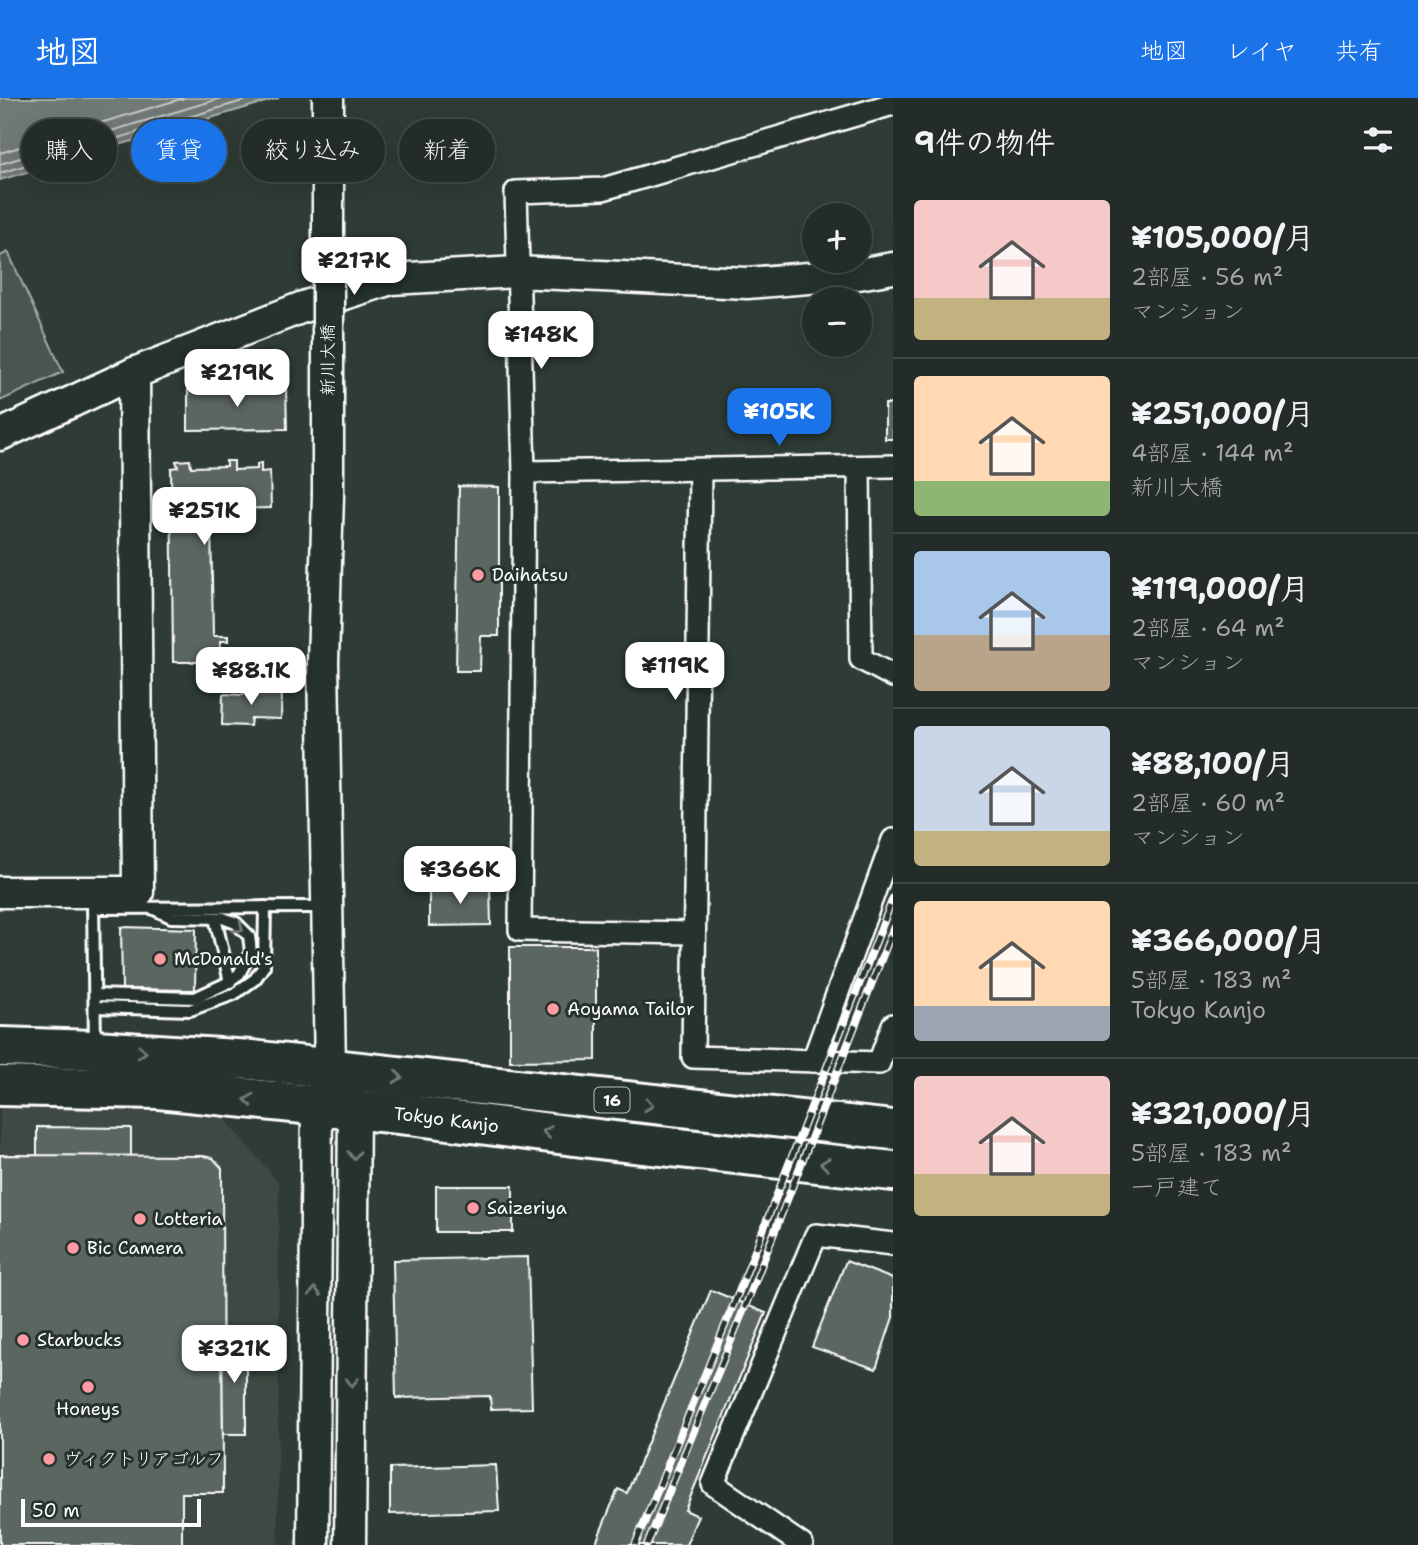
<!DOCTYPE html>
<html lang="ja">
<head>
<meta charset="utf-8">
<style>
  :root { --surface:#232c28; --page:#2b3430; --text:#f1f3f6; --muted:#a3a7a8; --line:#404845; --accent:#1a73e8 }
  body { margin:0; font-family:"Shantell Sans","Klee One",sans-serif; background:var(--page); color:var(--text); height:100vh; display:flex; flex-direction:column; font-size:26px; white-space:nowrap }
  * { box-sizing:border-box; margin:0 }
  p { font-size:23px; color:var(--muted) }
  .icon { flex:none; width:38px; height:38px; fill:none; stroke:currentColor; stroke-width:2; stroke-linecap:round; stroke-linejoin:round }
  .map { position:relative; flex:1; overflow:hidden }
  .drawer { display:flex; flex-direction:column; background:var(--surface); width:525px }
  .drawer>* { flex:none }
  .guide { position:absolute; left:21px; top:21px; width:665px; height:63px; display:flex; gap:14px }
  .fabs { position:absolute; left:802px; top:105px; display:grid; gap:14px }
  .fabs a { display:grid; place-items:center; width:70px; height:70px; border-radius:50%; background:var(--surface); box-shadow:0 7px 28px #0002,0 0 0 2px var(--line); font-size:35px }
  .scale { position:absolute; left:21px; bottom:18px; width:180px; box-sizing:border-box; padding-left:7px; border:4px solid #fff; border-top:0; font-size:19px; line-height:24px; white-space:nowrap; color:#fff; -webkit-text-stroke:5px #26332d; paint-order:stroke }
  .price { position:absolute; translate:-50% -60px; padding:0 16px; border-radius:14px; background:#fff; color:#222; font-size:23px; line-height:46px; filter:drop-shadow(0 2px 4px #0008) }
  .price::after { content:''; position:absolute; left:50%; top:42px; width:21px; height:16px; margin-left:-10px; background:inherit; clip-path:polygon(0 0,100% 0,50% 100%) }
  .price.selected { background:var(--accent); color:#fff }
  ul { padding:0; list-style:none }
  li { display:flex; align-items:center; gap:21px; height:175px; padding:0 21px }
  li+li { border-top:2px solid var(--line) }
  li span { display:grid; place-items:center; flex:none; width:196px; height:140px; border-radius:7px; color:#555 }
  li>.icon { margin-inline-start:auto }
  span .icon { width:84px; height:84px; fill:#fffc; stroke-width:1 }
  li b { font-size:30px }
  h2 { display:flex; justify-content:space-between; align-items:center; height:84px; padding:0 21px; font-size:30px }
  .chip { padding:0 24px; border-radius:32px; background:var(--surface); box-shadow:0 7px 28px #0002,0 0 0 2px var(--line); font-size:24px; line-height:63px }
  .chip.selected { background:var(--accent); color:#fff }
  header { display:flex; align-items:center; gap:42px; box-sizing:border-box; height:98px; padding:0 35px; background:var(--accent); color:#fff }
  header strong { font-size:33px }
  nav { display:flex; gap:38px; margin-inline-start:auto; font-size:24px }
  main { display:flex; flex:1; min-height:0 }
  .map>svg:first-child { display:block }
  .built { fill:#3c4842 }
  .green { fill:#4a544f; stroke:#a4aaa7; stroke-width:2 }
  .water { fill:#707975; stroke:#a9afac; stroke-width:2 }
  .lines { fill:none; stroke-linecap:round; stroke-linejoin:round }
  .shore { stroke:#c6c9c8; stroke-width:2 }
  .building { fill:#5b6661; stroke:#fff; stroke-width:2 }
  .lane-casing { stroke:#fff; stroke-width:16 }
  .street-casing { stroke:#fff; stroke-width:26 }
  .secondary-casing { stroke:#fff; stroke-width:35 }
  .highway-casing { stroke:#fff; stroke-width:44 }
  .lane { stroke:#26332d; stroke-width:10 }
  .street { stroke:#26332d; stroke-width:21 }
  .secondary { stroke:#26332d; stroke-width:30 }
  .highway { stroke:#26332d; stroke-width:38 }
  .rail-casing { stroke:#fff; stroke-width:8 }
  .rail { stroke:#26332d; stroke-width:5; stroke-dasharray:16; stroke-linecap:butt }
  .secondary-bridge-casing { stroke:#fff; stroke-width:35; stroke-linecap:butt }
  .secondary-bridge { stroke:#26332d; stroke-width:30 }
  .oneway { stroke:#727a76 }
  .poi-dot { fill:#ff9aa2; stroke:#26332d; stroke-width:2.5 }
  .labels { text-anchor:middle; stroke-width:6; stroke-linejoin:round; paint-order:stroke }
  .shield { fill:#26332d; stroke:#bec2c0; stroke-width:2 }
  .shield-label { font-size:16px; font-weight:bold; fill:#fff }
  .street-label { font-size:18px; fill:#fff; stroke:#26332d }
  .poi-label { font-size:18px; fill:#fff; stroke:#26332d; text-anchor:start }
</style>
</head>
<body>
<header>
<strong>地図</strong>
<nav><a>地図</a><a>レイヤ</a><a>共有</a></nav>
</header>
<main>
<div class="map">
<svg width="893" height="1447" viewBox="0 0 893 1447">
  <rect width="100%" height="100%" fill="#2f3b35"/>
  <filter id="ink" filterUnits="userSpaceOnUse"><feTurbulence type="fractalNoise" baseFrequency=".0143" numOctaves="2"/><feDisplacementMap in="SourceGraphic" scale="14" xChannelSelector="R" yChannelSelector="G"/><feConvolveMatrix kernelMatrix="1 2 1 2 8 2 1 2 1" color-interpolation-filters="sRGB"/></filter>
  <g filter="url(#ink)">
    <polygon class="built" points="0,1009 135,1012 224,1020 279,1085 278,1447 0,1447"/>
    <polygon class="green" points="8,154 63,274 0,303 0,158"/>
    <polygon class="water" points="0,0 279,0 0,82"/>
    <g class="lines">
      <g class="shore">
        <polyline points="0,55 184,0"/>
        <polyline points="0,66 222,0"/>
        <polyline points="0,75 253,0"/>
      </g>
    </g>
    <g class="building">
      <polygon points="286,290 287,331 188,332 188,291"/>
      <rect x="885" y="306" width="8" height="35"/>
      <polygon points="190,362 191,369 226,368 226,363 234,363 234,372 257,371 257,366 261,365 261,374 270,373 271,410 228,411 228,424 211,424 213,538 228,538 228,543 220,543 220,564 173,564 171,370 178,369 176,363"/>
      <polygon points="459,388 499,389 499,538 481,538 480,573 456,573"/>
      <polygon points="243,591 282,592 281,621 251,620 250,628 222,627 223,596 243,597"/>
      <polygon points="429,788 490,788 491,827 429,828"/>
      <polygon points="121,829 196,831 195,892 122,891"/>
      <polygon points="510,849 596,849 596,962 510,963"/>
      <polygon points="37,1029 131,1030 131,1058 37,1058"/>
      <polygon points="0,1057 203,1058 213,1060 222,1070 223,1395 182,1395 182,1447 0,1447"/>
      <rect x="436" y="1088" width="77" height="46"/>
      <polygon points="528,1159 532,1310 491,1311 490,1298 396,1300 393,1162"/>
      <polygon points="846,1163 893,1181 893,1219 876,1271 812,1249"/>
      <polygon points="711,1192 766,1215 685,1412 698,1418 686,1447 595,1447 618,1391 627,1395"/>
      <polygon points="222,1238 246,1238 246,1336 223,1336"/>
      <polygon points="496,1367 499,1413 390,1416 390,1370"/>
    </g>
    <g class="lines">
      <defs>
        <g id="lane">
          <polyline points="93,804 95,945"/>
          <polyline points="94,810 324,809"/>
          <polyline points="215,820 230,884"/>
          <polyline points="95,897 195,900 225,886 239,876 251,854 249,838 236,825 223,820 171,819 152,810"/>
          <polyline points="95,909 190,912 234,896 255,881 264,868 265,809"/>
        </g>
        <g id="street">
          <polyline points="859,369 861,561 893,578"/>
          <polyline points="700,373 693,959 879,965 893,927"/>
          <polyline points="524,374 893,368"/>
          <polyline points="693,835 520,832 524,374 516,94 603,91 893,6"/>
          <polyline points="813,963 893,742"/>
          <polyline points="802,1447 713,1386 816,1137 893,1146"/>
        </g>
        <g id="secondary">
          <polyline points="0,337 134,275 303,209 391,181 517,174 747,185 858,176 893,170"/>
          <polyline points="0,794 138,794 134,275"/>
          <polyline points="345,995 354,1011 350,1447"/>
          <polyline points="313,1447 317,1009 330,971 323,564 328,397"/>
        </g>
        <g id="highway">
          <polyline points="0,949 95,952 251,962 893,1032"/>
          <path id="s1" d="M0,988L159,991L409,1017L614,1043L893,1073"/>
        </g>
      </defs>
      <use href="#lane" class="lane-casing"/>
      <use href="#street" class="street-casing"/>
      <use href="#secondary" class="secondary-casing"/>
      <use href="#highway" class="highway-casing"/>
      <use href="#lane" class="lane"/>
      <use href="#street" class="street"/>
      <use href="#secondary" class="secondary"/>
      <use href="#highway" class="highway"/>
      <defs>
        <g id="rail">
          <polyline points="635,1447 740,1191 893,800"/>
          <polyline points="647,1447 751,1194 893,831"/>
        </g>
      </defs>
      <use href="#rail" class="rail-casing"/>
      <use href="#rail" class="rail"/>
      <defs>
        <polyline id="secondary-bridge" points="328,0 328,397"/>
      </defs>
      <use href="#secondary-bridge" class="secondary-bridge-casing"/>
      <use href="#secondary-bridge" class="secondary-bridge"/>
    </g>
    <defs><path id="oneway-chevron" d="M-2-3.5L2.5 0L-2 3.5" fill="none" stroke-width="1.6" stroke-linecap="round" stroke-linejoin="round" transform="scale(1.75)"/></defs>
    <g class="oneway">
      <use href="#oneway-chevron" transform="translate(239 830) rotate(39)"/>
      <use href="#oneway-chevron" transform="translate(142 954) rotate(3)"/>
      <use href="#oneway-chevron" transform="translate(398 979) rotate(6)"/>
      <use href="#oneway-chevron" transform="translate(249 1002) rotate(-173)"/>
      <use href="#oneway-chevron" transform="translate(649 1007) rotate(6)"/>
      <use href="#oneway-chevron" transform="translate(547 1034) rotate(-173)"/>
      <use href="#oneway-chevron" transform="translate(354 1057) rotate(91)"/>
      <use href="#oneway-chevron" transform="translate(825 1066) rotate(-174)"/>
      <use href="#oneway-chevron" transform="translate(315 1194) rotate(-89)"/>
      <use href="#oneway-chevron" transform="translate(352 1284) rotate(91)"/>
    </g>
  </g>
  <g class="poi-dot">
    <circle cx="478" cy="477" r="7"/>
    <circle cx="160" cy="861" r="7"/>
    <circle cx="553" cy="911" r="7"/>
    <circle cx="473" cy="1110" r="7"/>
    <circle cx="140" cy="1121" r="7"/>
    <circle cx="73" cy="1150" r="7"/>
    <circle cx="23" cy="1242" r="7"/>
    <circle cx="88" cy="1289" r="7"/>
    <circle cx="49" cy="1361" r="7"/>
  </g>
  <g class="labels">
    <rect class="shield" x="594.5" y="989.5" width="35" height="25" rx="5"/>
    <g class="shield-label">
      <text x="612" y="1008">16</text>
    </g>
    <g class="street-label">
      <text transform="translate(328 262) rotate(-90)" y="6">新川大橋</text>
      <text dy="6" stroke="none"><textPath href="#s1" startOffset="448">Tokyo Kanjo</textPath></text>
    </g>
    <g class="poi-label">
      <text x="492" y="483">Daihatsu</text>
      <text x="174" y="867">McDonald's</text>
      <text x="567" y="917">Aoyama Tailor</text>
      <text x="487" y="1116">Saizeriya</text>
      <text x="154" y="1127">Lotteria</text>
      <text x="87" y="1156">Bic Camera</text>
      <text x="37" y="1248">Starbucks</text>
      <text x="88" y="1317" text-anchor="middle">Honeys</text>
      <text x="63" y="1367">ヴィクトリアゴルフ</text>
    </g>
  </g>
</svg>
<div class="fabs">
<a>+</a>
<a>−</a>
</div>
<div class="scale">50 m</div>
<b class="price" style="left:354px;top:199px">¥217K</b>
<b class="price" style="left:541px;top:273px">¥148K</b>
<b class="price" style="left:237px;top:311px">¥219K</b>
<b class="price selected" style="left:779px;top:350px">¥105K</b>
<b class="price" style="left:204px;top:449px">¥251K</b>
<b class="price" style="left:675px;top:604px">¥119K</b>
<b class="price" style="left:251px;top:609px">¥88.1K</b>
<b class="price" style="left:460px;top:808px">¥366K</b>
<b class="price" style="left:234px;top:1287px">¥321K</b>
<div class="guide">
<a class="chip">購入</a>
<a class="chip selected">賃貸</a>
<a class="chip">絞り込み</a>
<a class="chip">新着</a>
</div>
</div>
<section class="drawer">
<h2>9件の物件<svg class="icon" aria-label="filters" viewBox="0 0 24 24"><path d="M4 7h16M4 17h16"/><circle cx="9" cy="7" r="2"/><circle cx="15" cy="17" r="2"/></svg></h2>
<ul>
<li><span style="background:linear-gradient(#f6c9c9 70%,#c2b280 0)"><svg class="icon" aria-label="home" viewBox="0 0 24 24"><path d="M3 11l9-7 9 7M6 9v11h12V9"/></svg></span><div><b>¥105,000/月</b><p>2部屋 · 56 m²</p><p>マンション</p></div></li>
<li><span style="background:linear-gradient(#ffd9b3 75%,#8fb573 0)"><svg class="icon" aria-label="home" viewBox="0 0 24 24"><path d="M3 11l9-7 9 7M6 9v11h12V9"/></svg></span><div><b>¥251,000/月</b><p>4部屋 · 144 m²</p><p>新川大橋</p></div></li>
<li><span style="background:linear-gradient(#a9c7e8 60%,#b9a48a 0)"><svg class="icon" aria-label="home" viewBox="0 0 24 24"><path d="M3 11l9-7 9 7M6 9v11h12V9"/></svg></span><div><b>¥119,000/月</b><p>2部屋 · 64 m²</p><p>マンション</p></div></li>
<li><span style="background:linear-gradient(#c9d6e8 75%,#c2b280 0)"><svg class="icon" aria-label="home" viewBox="0 0 24 24"><path d="M3 11l9-7 9 7M6 9v11h12V9"/></svg></span><div><b>¥88,100/月</b><p>2部屋 · 60 m²</p><p>マンション</p></div></li>
<li><span style="background:linear-gradient(#ffd9b3 75%,#9aa5b1 0)"><svg class="icon" aria-label="home" viewBox="0 0 24 24"><path d="M3 11l9-7 9 7M6 9v11h12V9"/></svg></span><div><b>¥366,000/月</b><p>5部屋 · 183 m²</p><p>Tokyo Kanjo</p></div></li>
<li><span style="background:linear-gradient(#f6c9c9 70%,#c2b280 0)"><svg class="icon" aria-label="home" viewBox="0 0 24 24"><path d="M3 11l9-7 9 7M6 9v11h12V9"/></svg></span><div><b>¥321,000/月</b><p>5部屋 · 183 m²</p><p>一戸建て</p></div></li>
</ul>
</section>
</main>
</body>
</html>
